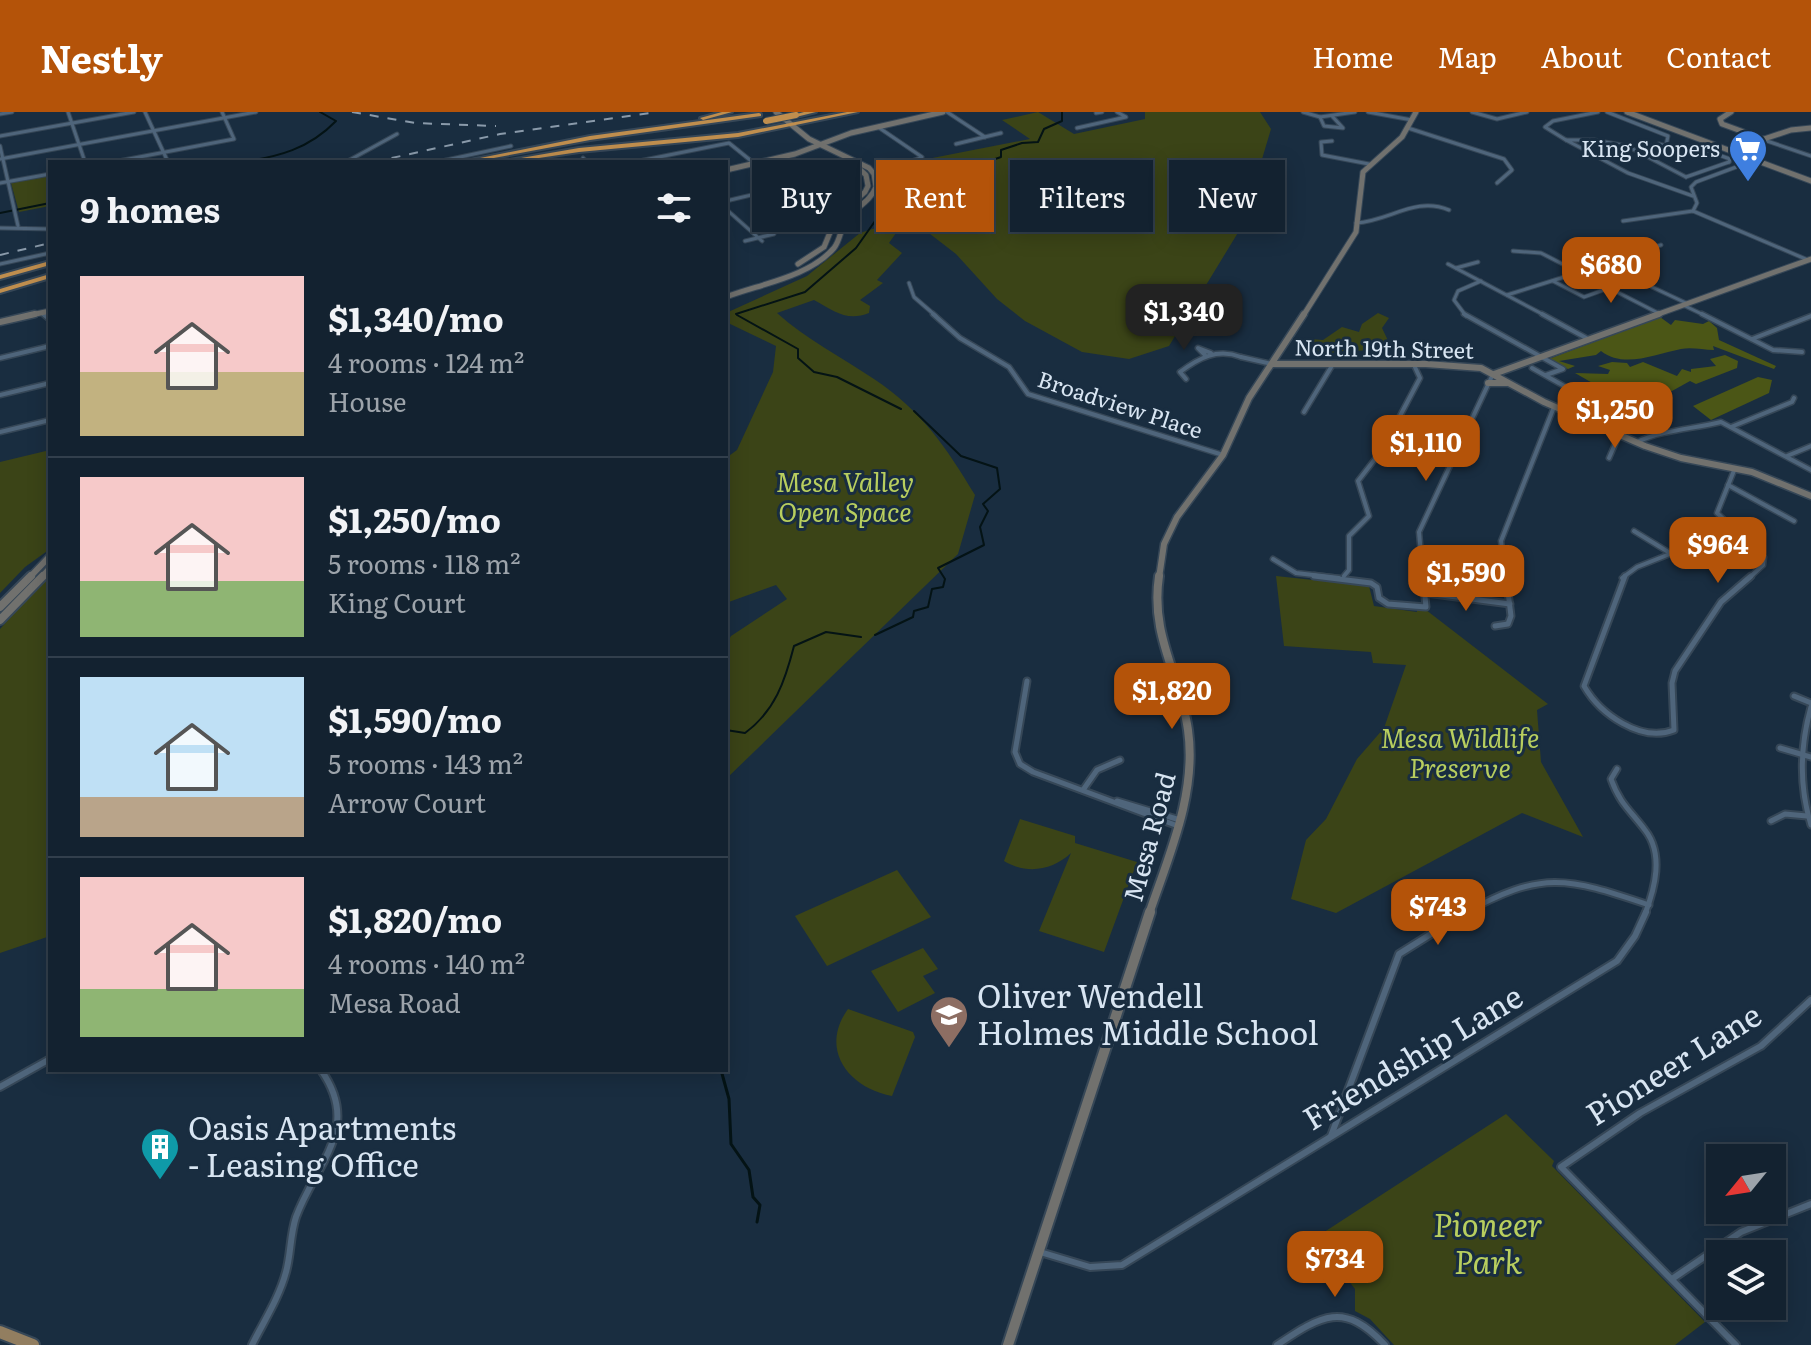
<!DOCTYPE html>
<html lang="en">
<head>
<meta charset="utf-8">
<style>
  :root { --surface:#132230; --page:#202f3c; --text:#f1f3f6; --muted:#9da4ab; --line:#323f4c; --accent:#b45309 }
  body { margin:0; font-family:Literata,serif; background:var(--page); color:var(--text); height:100vh; display:flex; flex-direction:column; font-size:30px; white-space:nowrap }
  * { box-sizing:border-box; margin:0 }
  p { font-size:26px; color:var(--muted) }
  .icon { flex:none; width:44px; height:44px; fill:none; stroke:currentColor; stroke-width:2; stroke-linecap:round; stroke-linejoin:round }
  .map { position:relative; flex:1; overflow:hidden }
  .details { position:absolute; left:48px; top:48px; width:680px; height:912px; display:flex; flex-direction:column; background:var(--surface); border-radius:0px; box-shadow:0 4px 20px #0003,0 0 0 2px var(--line) }
  .details>* { flex:none }
  .banner { position:absolute; left:752px; top:48px; width:760px; height:72px; display:flex; gap:16px }
  .needle { width:52px; rotate:240deg }
  .buttons { position:absolute; left:1706px; top:1032px; display:grid; gap:16px }
  .buttons a { display:grid; place-items:center; width:80px; height:80px; border-radius:0px; background:var(--surface); box-shadow:0 4px 20px #0003,0 0 0 2px var(--line); font-size:40px }
  .price { position:absolute; translate:-50% -68px; padding:0 18px; border-radius:16px; background:var(--accent); color:#fff; font-size:26px; line-height:52px; filter:drop-shadow(0 2px 4px #0008) }
  .price::after { content:''; position:absolute; left:50%; top:48px; width:24px; height:18px; margin-left:-12px; background:inherit; clip-path:polygon(0 0,100% 0,50% 100%) }
  .price.selected { background:#222; color:#fff }
  ul { padding:0; list-style:none }
  li { display:flex; align-items:center; gap:24px; height:200px; padding:0 32px }
  li+li { border-top:2px solid var(--line) }
  li span { display:grid; place-items:center; flex:none; width:224px; height:160px; border-radius:0px; color:#555 }
  li>.icon { margin-inline-start:auto }
  span .icon { width:96px; height:96px; fill:#fffc; stroke-width:1 }
  li b { font-size:34px }
  h2 { display:flex; justify-content:space-between; align-items:center; height:96px; padding:0 32px; font-size:34px }
  .pill { padding:0 28px; border-radius:0px; background:var(--surface); box-shadow:0 4px 20px #0003,0 0 0 2px var(--line); font-size:28px; line-height:72px }
  .pill.selected { background:var(--accent); color:#fff }
  header { display:flex; align-items:center; gap:48px; box-sizing:border-box; height:112px; padding:0 40px; background:var(--accent); color:#fff }
  header strong { font-size:38px }
  nav { display:flex; gap:44px; margin-inline-start:auto; font-size:28px }
  .map>svg:first-child { display:block }
  .green { fill:#3b4417 }
  .forest { fill:#4b5616 }
  .lines { fill:none; stroke-linecap:round; stroke-linejoin:round }
  .stream-far1 { stroke:#041315; stroke-width:2 }
  .stream { stroke:#041315; stroke-width:3 }
  .street-far3-casing { stroke:#364757; stroke-width:5 }
  .street-far2-casing { stroke:#364757; stroke-width:7 }
  .street-far1-casing { stroke:#364757; stroke-width:9 }
  .street-casing { stroke:#364757; stroke-width:10 }
  .secondary-far3-casing { stroke:#364757; stroke-width:7 }
  .secondary-far2-casing { stroke:#364757; stroke-width:9 }
  .secondary-far1-casing { stroke:#364757; stroke-width:12 }
  .secondary-casing { stroke:#364757; stroke-width:14 }
  .primary-casing { stroke:#364757; stroke-width:16 }
  .highway-casing { stroke:#364757; stroke-width:4 }
  .street-far3 { stroke:#4f657b; stroke-width:3 }
  .street-far2 { stroke:#4f657b; stroke-width:4 }
  .street-far1 { stroke:#4f657b; stroke-width:5 }
  .street { stroke:#4f657b; stroke-width:6 }
  .secondary-far3 { stroke:#71716e; stroke-width:5 }
  .secondary-far2 { stroke:#71716e; stroke-width:6 }
  .secondary-far1 { stroke:#71716e; stroke-width:8 }
  .secondary { stroke:#71716e; stroke-width:10 }
  .primary { stroke:#927e60; stroke-width:12 }
  .highway { fill:#bf8e4e; fill-rule:evenodd }
  .rail { stroke:#8a9aaa; stroke-width:2; stroke-dasharray:9 9; stroke-linecap:butt }
  .highway-bridge-casing { stroke:#364757; stroke-width:8; stroke-linecap:butt }
  .highway-bridge { stroke:#bf8e4e; stroke-width:6 }
  .labels { text-anchor:middle; stroke-width:6; stroke-linejoin:round; paint-order:stroke }
  .far-poi-label { font-size:22px; fill:#d8e5f2; stroke:#192d40; text-anchor:end }
  .far-street-label { font-size:22px; fill:#d8e5f2; stroke:#192d40 }
  .park-label { font-size:26px; font-style:italic; fill:#b8ce5e; stroke:#192d40 }
  .street-label { font-size:26px; fill:#d8e5f2; stroke:#192d40 }
  .near-poi-label { font-size:32px; fill:#d8e5f2; stroke:#192d40; text-anchor:start }
  .near-street-label { font-size:32px; fill:#d8e5f2; stroke:#192d40 }
  .near-park-label { font-size:32px; font-style:italic; fill:#b8ce5e; stroke:#192d40 }
</style>
</head>
<body>
<header>
<strong>Nestly</strong>
<nav><a>Home</a><a>Map</a><a>About</a><a>Contact</a></nav>
</header>
<div class="map">
<svg width="1811" height="1233" viewBox="0 0 1811 1233">
  <rect width="100%" height="100%" fill="#192d40"/>
  <g class="green">
    <path d="M1038,0L1074,22L1145,7V0H1260L1271,17L1242,114L1169,234L1129,247L1082,240L1025,209L997,187L956,142L921,115L896,121L889,131L902,141L877,168L883,171L860,188L870,194L869,201C847,210 834,199 814,188L777,201C806,227 841,245 874,267C922,299 946,335 975,383L958,442L726,667V532L731,524L787,487L776,473L726,491V346L737,338L773,260L776,234L726,210V201L807,164L860,121L913,104L871,62L917,49L1030,27L1002,8Z"/>
    <polygon points="50,63 50,94 19,100 11,71"/>
    <path d="M1378,201L1389,206L1382,216L1392,237C1377,237 1362,239 1347,239C1326,239 1321,249 1298,239L1310,227L1323,228L1342,215L1359,220L1362,212Z"/>
    <polygon points="50,338 50,437 25,455 0,481 0,350"/>
    <polygon points="50,462 50,824 0,841 0,517"/>
    <polygon points="1276,464 1369,474 1374,494 1417,500 1417,491 1548,592 1537,598 1541,650 1583,725 1522,701 1336,801 1291,787 1306,728 1326,707 1357,647 1384,616 1406,553 1373,551 1371,540 1284,534"/>
    <path d="M1020,707L1075,724V731L1137,750L1104,840L1039,819L1071,741C1053,758 1027,763 1004,749Z"/>
    <polygon points="897,758 931,805 827,854 795,804"/>
    <polygon points="923,836 938,857 923,864 935,881 898,900 871,859"/>
    <path d="M848,897L913,920L915,925L892,984C848,976 819,937 848,897Z"/>
    <polygon points="1506,1002 1554,1049 1552,1054 1705,1210 1675,1233 1394,1233 1370,1207 1355,1199 1355,1177 1315,1126"/>
  </g>
  <g class="forest">
    <path d="M1660,205L1671,213L1675,208L1703,212L1709,209L1717,216L1719,228L1776,254L1774,257L1713,234L1714,238C1703,238 1692,235 1681,237C1655,242 1624,257 1601,239L1596,243L1559,249L1575,254L1568,257L1546,248Z"/>
    <polygon points="1725,243 1738,249 1737,256 1696,272 1690,269 1672,279 1657,280 1634,295 1575,261 1608,262 1610,258 1598,254 1612,250 1627,251 1630,255 1643,250 1677,264 1682,257 1691,260 1691,257 1716,254 1710,247"/>
    <polygon points="1758,265 1772,268 1769,281 1711,308 1693,294"/>
  </g>
  <g class="lines">
    <g class="stream-far1">
      <path d="M241,50C278,45 309,37 336,9L320,0"/>
      <polyline points="0,101 50,91"/>
      <polyline points="736,202 805,180 856,136 885,95 911,83 961,72 978,53 1001,45 1001,38 1022,31 1038,30 1044,17 1062,9 1062,0"/>
      <polyline points="737,203 798,237 798,246 814,260 837,265 901,297"/>
      <polyline points="875,523 913,505 914,499 928,495 932,477 943,475 945,467 938,456 984,433 980,415 988,399 983,392 1000,377 997,356 961,344 914,299"/>
      <path d="M726,618L745,621C775,599 785,569 794,534L826,520L861,525"/>
    </g>
    <polyline class="stream" points="721,958 729,987 731,1032 749,1058 753,1085 760,1093 757,1110"/>
    <defs>
      <g id="street-far3">
        <polyline points="68,0 85,50"/>
        <polyline points="145,0 168,50"/>
        <polyline points="947,0 985,25"/>
        <polyline points="1303,0 1320,5 1355,0"/>
        <polyline points="1368,0 1412,8"/>
        <polyline points="1472,0 1497,7 1527,0"/>
        <polyline points="1607,0 1668,24 1666,34 1697,35 1730,47 1729,50"/>
        <polyline points="1096,1 1102,0"/>
        <polyline points="0,2 12,0"/>
        <polyline points="1320,5 1324,14 1343,16 1332,4"/>
        <polyline points="878,15 922,45"/>
        <polyline points="1077,16 1126,5 1117,0"/>
        <polyline points="1408,16 1504,47 1512,58 1497,71"/>
        <polyline points="0,24 134,0"/>
        <polyline points="1566,28 1545,15 1553,9 1598,0"/>
        <polyline points="1764,28 1811,44"/>
        <polyline points="1332,29 1321,30 1322,43 1369,52"/>
        <polyline points="956,32 1001,21"/>
        <polyline points="0,34 18,114"/>
        <polyline points="1640,37 1659,32 1666,34"/>
        <polyline points="583,46 587,50"/>
        <polyline points="0,47 256,0"/>
        <polyline points="113,50 234,27 222,0"/>
        <polyline points="346,50 397,22"/>
        <polyline points="437,50 511,34"/>
        <polyline points="634,50 729,31 807,94"/>
        <polyline points="893,55 921,46"/>
        <polyline points="1686,65 1627,34 1594,28 1566,28 1628,61 1693,84"/>
        <polyline points="1686,65 1729,50"/>
        <polyline points="0,71 50,62"/>
        <polyline points="726,89 840,62"/>
        <polyline points="726,97 762,129"/>
        <polyline points="1693,99 1808,148"/>
        <polyline points="1693,99 1697,91 1691,75 1696,70 1755,48"/>
        <polyline points="1623,109 1693,99"/>
        <path d="M1356,111C1390,109 1415,84 1449,98"/>
        <polyline points="0,116 50,117"/>
        <polyline points="745,129 774,122"/>
        <polyline points="1513,139 1541,141 1658,201"/>
        <polyline points="0,152 50,141"/>
        <polyline points="1448,152 1546,204"/>
        <polyline points="1456,156 1478,150"/>
        <polyline points="1578,159 1661,133"/>
        <polyline points="1553,169 1584,185 1609,176"/>
        <polyline points="909,171 914,185 936,204"/>
        <polyline points="1652,175 1686,191"/>
        <polyline points="1507,183 1577,161"/>
        <polyline points="1683,193 1706,204"/>
        <polyline points="42,201 46,204"/>
        <polyline points="1466,204 1454,188 1458,179 1481,169"/>
      </g>
      <g id="street-far2">
        <polyline points="43,202 50,208"/>
        <polyline points="933,202 960,226 1009,255 1028,282 1223,343"/>
        <polyline points="1464,202 1563,257 1546,263"/>
        <polyline points="1542,202 1588,227"/>
        <polyline points="1702,202 1773,238 1802,240"/>
        <polyline points="1752,227 1811,204"/>
        <polyline points="1205,243 1198,236 1211,241"/>
        <polyline points="1241,245 1272,252"/>
        <polyline points="0,246 50,234"/>
        <polyline points="1532,256 1580,283"/>
        <path d="M1186,267L1180,260C1199,246 1217,236 1241,245"/>
        <polyline points="0,283 50,271"/>
        <polyline points="1304,300 1333,252"/>
        <polyline points="1731,315 1792,290 1794,286"/>
        <polyline points="0,320 50,308"/>
        <path d="M1637,330C1662,318 1693,317 1721,310L1811,358"/>
        <polyline points="1787,344 1811,334"/>
        <polyline points="1609,346 1619,323"/>
        <polyline points="1735,356 1717,401 1764,445 1763,453 1749,466"/>
        <polyline points="1728,373 1794,409"/>
        <polyline points="1634,419 1670,441"/>
        <polyline points="1273,447 1296,461 1339,466"/>
        <polyline points="1344,464 1349,458 1349,424 1369,404 1358,369 1382,338 1420,266 1414,253"/>
        <polyline points="1423,466 1419,420 1493,262"/>
        <polyline points="1506,466 1501,429 1554,295"/>
        <polyline points="1622,466 1637,455 1680,438 1701,419 1725,410"/>
      </g>
      <g id="street-far1">
        <polyline points="1314,464 1371,471 1377,475 1379,486 1388,492 1426,495 1423,464"/>
        <path d="M1625,464L1584,574C1600,602 1641,631 1674,618L1672,571L1675,559L1721,490L1751,464"/>
        <polyline points="1426,481 1510,492"/>
        <polyline points="1495,514 1508,512 1511,504 1506,464"/>
        <polyline points="1027,569 1015,640 1020,652 1033,660 1178,714"/>
        <polyline points="1794,584 1811,591"/>
        <path d="M1811,595C1800,634 1799,674 1811,713"/>
        <polyline points="1780,636 1811,645"/>
        <path d="M1617,657L1611,667C1620,692 1630,698 1645,718C1664,742 1655,776 1645,802"/>
        <polyline points="1083,678 1097,658 1120,648"/>
        <polyline points="1117,689 1180,708"/>
        <polyline points="1771,709 1785,702 1807,704"/>
        <path d="M1463,802C1542,758 1566,765 1649,793"/>
      </g>
      <g id="street">
        <polyline points="0,975 50,947"/>
        <polyline points="1331,1024 1399,842 1466,800"/>
        <polyline points="1040,1140 1090,1155 1122,1153 1617,849 1635,824 1646,800"/>
        <polyline points="1672,1167 1741,1120 1811,1092"/>
        <path d="M252,1233C264,1209 279,1186 286,1160C291,1142 290,1123 296,1105C316,1051 362,1016 321,958"/>
        <path d="M1277,1233C1322,1203 1344,1189 1385,1233"/>
        <polyline points="1736,1233 1561,1055 1640,1001 1761,934 1811,888"/>
      </g>
      <g id="secondary-far3">
        <polyline points="1627,0 1811,69"/>
        <polyline points="1731,0 1720,7 1722,12 1763,27"/>
        <polyline points="1731,38 1791,18 1811,16"/>
        <polyline points="726,58 795,42 851,21 943,0"/>
        <polyline points="798,152 824,135 836,106 865,80 868,74 866,63 853,51"/>
        <path d="M726,185C760,172 809,165 834,136C841,127 840,116 847,107C856,95 870,90 876,75L874,62L869,56L809,27L776,0"/>
        <polyline points="26,204 50,199"/>
        <polyline points="1303,204 1356,120 1363,60 1402,25 1416,0"/>
        <polyline points="1653,204 1811,147"/>
      </g>
      <g id="secondary-far2">
        <polyline points="0,210 35,202"/>
        <polyline points="1272,252 1426,252 1481,256 1544,290 1645,334 1681,346 1752,360 1811,384"/>
        <polyline points="1494,262 1659,202"/>
        <polyline points="1488,271 1507,271"/>
        <polyline points="29,466 50,444"/>
        <polyline points="41,466 50,456"/>
        <polyline points="1159,466 1164,432 1177,405 1223,343 1249,286 1304,202"/>
      </g>
      <g id="secondary-far1">
        <polyline points="0,495 31,464"/>
        <polyline points="0,508 43,464"/>
        <path d="M1149,802C1169,743 1197,681 1188,618C1180,562 1150,524 1159,464"/>
      </g>
      <polyline id="secondary" points="1008,1233 1150,800"/>
      <polyline id="primary" points="0,1220 33,1233"/>
      <g id="highway">
        <polygon points="722,0 732,0 703,8 700,6"/>
        <polygon points="804,0 816,0 796,5 793,3"/>
        <polygon points="847,0 858,0 738,25 579,40 512,50 498,50 579,36 738,21"/>
        <polygon points="759,1 761,2 761,4 590,28 472,50 460,50 590,24"/>
        <polygon points="50,149 50,153 0,167 0,163"/>
        <polygon points="50,162 50,166 0,181 0,177"/>
      </g>
    </defs>
    <use href="#street-far3" class="street-far3-casing"/>
    <use href="#street-far2" class="street-far2-casing"/>
    <use href="#street-far1" class="street-far1-casing"/>
    <use href="#street" class="street-casing"/>
    <use href="#secondary-far3" class="secondary-far3-casing"/>
    <use href="#secondary-far2" class="secondary-far2-casing"/>
    <use href="#secondary-far1" class="secondary-far1-casing"/>
    <use href="#secondary" class="secondary-casing"/>
    <use href="#primary" class="primary-casing"/>
    <use href="#highway" class="highway-casing"/>
    <use href="#street-far3" class="street-far3"/>
    <use href="#street-far2" class="street-far2"/>
    <use href="#street-far1" class="street-far1"/>
    <use href="#street" class="street"/>
    <use href="#secondary-far3" class="secondary-far3"/>
    <use href="#secondary-far2" class="secondary-far2"/>
    <use href="#secondary-far1" class="secondary-far1"/>
    <use href="#secondary" class="secondary"/>
    <use href="#primary" class="primary"/>
    <use href="#highway" class="highway"/>
    <g class="rail">
      <polyline points="352,0 415,11 496,14"/>
      <polyline points="374,50 500,22 657,0"/>
      <polyline points="0,143 50,131"/>
    </g>
    <defs>
      <polyline id="highway-bridge" points="766,9 796,3"/>
    </defs>
    <use href="#highway-bridge" class="highway-bridge-casing"/>
    <use href="#highway-bridge" class="highway-bridge"/>
  </g>
  <defs>
    <symbol id="supermarket-pin" viewBox="-11 -11 22 30"><path d="M0 17L-7.5 6A9.5 9.5 0 1 1 7.5 6Z" fill="#3f7fe0" stroke="#192d40"/><path d="M-6-5.5h2.5l.6 2H6L4.5 2H-2.5L-4.4-4H-6ZM-1.5 3.2a1.3 1.3 0 1 0 .1 0ZM3 3.2a1.3 1.3 0 1 0 .1 0Z" fill="#fff"/></symbol>
    <symbol id="school-pin" viewBox="-11 -11 22 30"><path d="M0 17L-7.5 6A9.5 9.5 0 1 1 7.5 6Z" fill="#8d6e63" stroke="#192d40"/><path d="M0-5L7-2L0 1L-7-2ZM-4 1L0 2.5L4 1V4Q0 6-4 4Z" fill="#fff"/></symbol>
    <symbol id="building-pin" viewBox="-11 -11 22 30"><path d="M0 17L-7.5 6A9.5 9.5 0 1 1 7.5 6Z" fill="#0f9aa8" stroke="#192d40"/><path d="M-4-6H4V6H1V3H-1V6H-4ZM-2.5-4.3h1.7v1.8h-1.7ZM.8-4.3h1.7v1.8H.8ZM-2.5-1h1.7V.8h-1.7ZM.8-1h1.7V.8H.8Z" fill="#fff"/></symbol>
  </defs>
  <g fill-rule="evenodd">
    <use href="#supermarket-pin" x="1726" y="15" width="44" height="60"/>
    <use href="#school-pin" x="927" y="881" width="44" height="60"/>
    <use href="#building-pin" x="138" y="1013" width="44" height="60"/>
  </g>
  <g class="labels">
    <g class="far-poi-label">
      <text x="1720" y="45">King Soopers</text>
    </g>
    <g class="far-street-label">
      <text transform="translate(1384 237) rotate(1)" y="8">North 19th Street</text>
      <text transform="translate(1120 293) rotate(18)" y="8">Broadview Place</text>
    </g>
    <g class="park-label">
      <text x="845" y="380">Mesa Valley<tspan x="845" dy="30">Open Space</tspan></text>
      <text x="1460" y="636">Mesa Wildlife<tspan x="1460" dy="30">Preserve</tspan></text>
    </g>
    <g class="street-label">
      <text transform="translate(1150 725) rotate(-75)" y="9">Mesa Road</text>
    </g>
    <g class="near-poi-label">
      <text x="977" y="896">Oliver Wendell<tspan x="977" dy="37">Holmes Middle School</tspan></text>
      <text x="188" y="1028">Oasis Apartments<tspan x="188" dy="37">- Leasing Office</tspan></text>
    </g>
    <g class="near-street-label">
      <text transform="translate(1413 946) rotate(-31)" y="11">Friendship Lane</text>
      <text transform="translate(1674 953) rotate(-32)" y="11">Pioneer Lane</text>
    </g>
    <g class="near-park-label">
      <text x="1488" y="1125">Pioneer<tspan x="1488" dy="37">Park</tspan></text>
    </g>
  </g>
</svg>
<div class="buttons">
<a><svg class="needle" viewBox="-14 -14 28 28"><path d="M0-13l5 13h-10z" fill="#e53935"/><path d="M0 13l5-13h-10z" fill="#9da4ab"/></svg></a>
<a><svg class="icon" aria-label="layers" viewBox="0 0 24 24"><path d="M12 4l9 5-9 5-9-5zM3 14l9 5 9-5"/></svg></a>
</div>
<b class="price" style="left:1611px;top:193px">$680</b>
<b class="price selected" style="left:1184px;top:240px">$1,340</b>
<b class="price" style="left:1615px;top:338px">$1,250</b>
<b class="price" style="left:1426px;top:371px">$1,110</b>
<b class="price" style="left:1718px;top:473px">$964</b>
<b class="price" style="left:1466px;top:501px">$1,590</b>
<b class="price" style="left:1172px;top:619px">$1,820</b>
<b class="price" style="left:1438px;top:835px">$743</b>
<b class="price" style="left:1335px;top:1187px">$734</b>
<div class="banner">
<a class="pill">Buy</a>
<a class="pill selected">Rent</a>
<a class="pill">Filters</a>
<a class="pill">New</a>
</div>
<section class="details">
<h2>9 homes<svg class="icon" aria-label="filters" viewBox="0 0 24 24"><path d="M4 7h16M4 17h16"/><circle cx="9" cy="7" r="2"/><circle cx="15" cy="17" r="2"/></svg></h2>
<ul>
<li><span style="background:linear-gradient(#f6c9c9 60%,#c2b280 0)"><svg class="icon" aria-label="home" viewBox="0 0 24 24"><path d="M3 11l9-7 9 7M6 9v11h12V9"/></svg></span><div><b>$1,340/mo</b><p>4 rooms · 124 m²</p><p>House</p></div></li>
<li><span style="background:linear-gradient(#f6c9c9 65%,#8fb573 0)"><svg class="icon" aria-label="home" viewBox="0 0 24 24"><path d="M3 11l9-7 9 7M6 9v11h12V9"/></svg></span><div><b>$1,250/mo</b><p>5 rooms · 118 m²</p><p>King Court</p></div></li>
<li><span style="background:linear-gradient(#bfe0f5 75%,#b9a48a 0)"><svg class="icon" aria-label="home" viewBox="0 0 24 24"><path d="M3 11l9-7 9 7M6 9v11h12V9"/></svg></span><div><b>$1,590/mo</b><p>5 rooms · 143 m²</p><p>Arrow Court</p></div></li>
<li><span style="background:linear-gradient(#f6c9c9 70%,#8fb573 0)"><svg class="icon" aria-label="home" viewBox="0 0 24 24"><path d="M3 11l9-7 9 7M6 9v11h12V9"/></svg></span><div><b>$1,820/mo</b><p>4 rooms · 140 m²</p><p>Mesa Road</p></div></li>
</ul>
</section>
</div>
</body>
</html>
